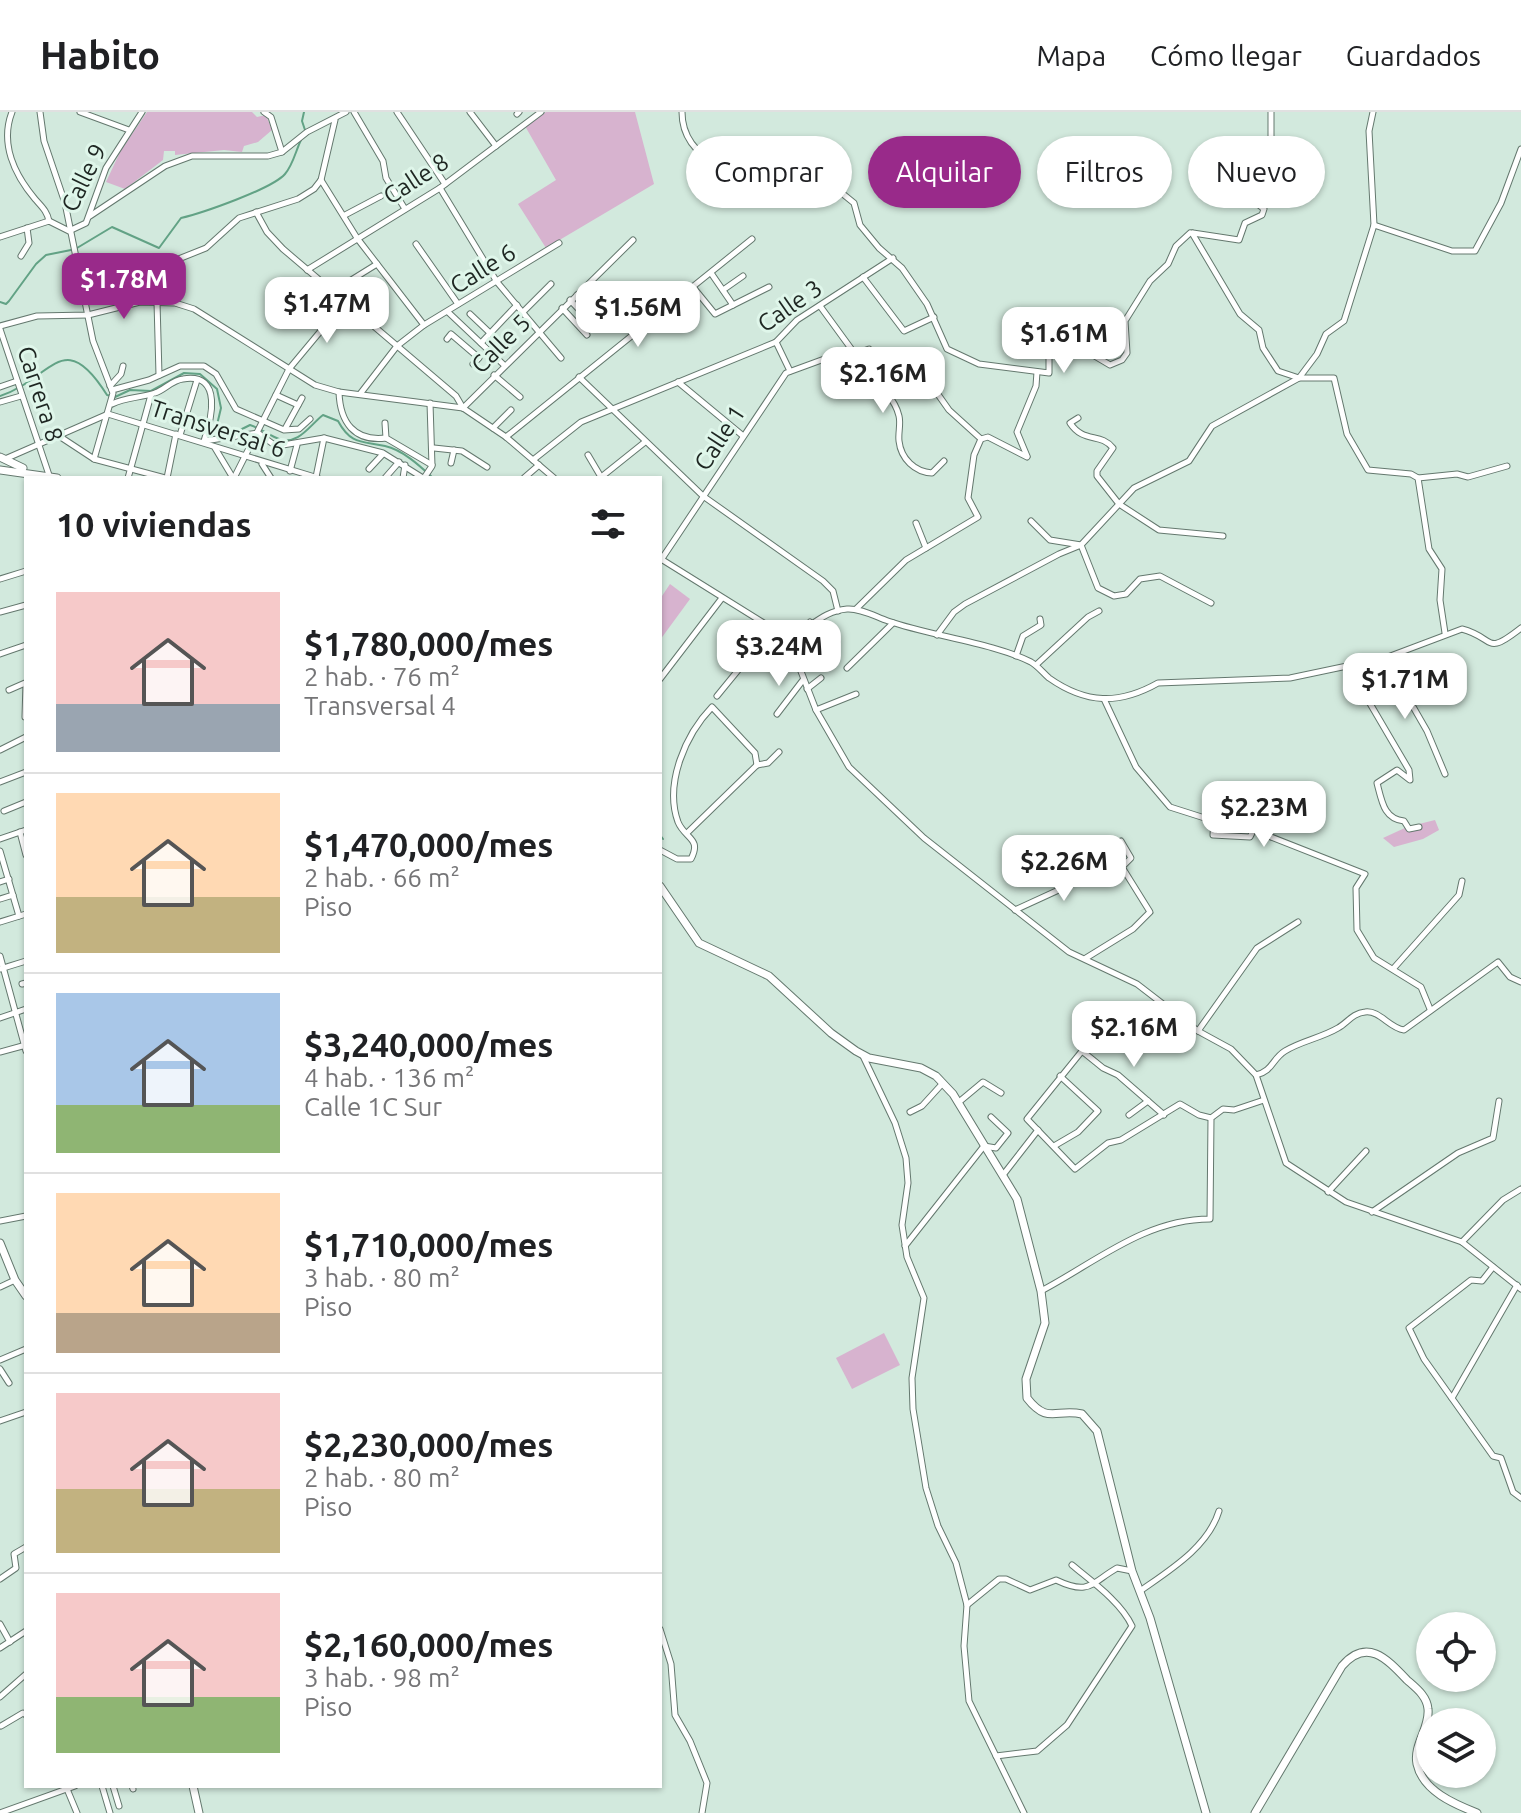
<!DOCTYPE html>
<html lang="es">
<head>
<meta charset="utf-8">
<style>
  :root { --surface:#fff; --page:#f2f2f2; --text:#202124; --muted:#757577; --line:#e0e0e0; --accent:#992a8a }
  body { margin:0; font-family:Ubuntu,sans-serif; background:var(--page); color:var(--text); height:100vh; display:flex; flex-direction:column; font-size:30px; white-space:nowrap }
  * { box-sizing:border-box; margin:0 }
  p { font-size:26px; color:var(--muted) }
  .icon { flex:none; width:44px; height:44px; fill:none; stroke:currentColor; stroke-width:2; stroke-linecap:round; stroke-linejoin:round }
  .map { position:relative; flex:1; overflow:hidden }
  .panel { position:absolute; left:24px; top:364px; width:638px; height:1312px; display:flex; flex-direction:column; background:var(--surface); border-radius:0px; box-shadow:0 2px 6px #0004 }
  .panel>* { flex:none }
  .guide { position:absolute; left:686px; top:24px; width:714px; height:72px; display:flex; gap:16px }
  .controls { position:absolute; left:1416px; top:1500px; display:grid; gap:16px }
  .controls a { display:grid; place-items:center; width:80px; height:80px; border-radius:50%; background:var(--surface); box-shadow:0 2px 6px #0004; font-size:40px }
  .price { position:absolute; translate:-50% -68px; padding:0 18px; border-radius:16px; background:#fff; color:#222; font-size:26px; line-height:52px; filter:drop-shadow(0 2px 4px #0008) }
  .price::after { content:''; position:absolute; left:50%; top:48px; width:24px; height:18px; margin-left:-12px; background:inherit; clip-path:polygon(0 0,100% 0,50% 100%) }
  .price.active { background:var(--accent); color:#fff }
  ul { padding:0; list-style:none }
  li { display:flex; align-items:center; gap:24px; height:200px; padding:0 32px }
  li+li { border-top:2px solid var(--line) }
  li span { display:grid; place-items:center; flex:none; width:224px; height:160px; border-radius:0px; color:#555 }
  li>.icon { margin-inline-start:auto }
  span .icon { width:96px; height:96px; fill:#fffc; stroke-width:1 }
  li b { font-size:34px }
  h2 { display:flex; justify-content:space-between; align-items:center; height:96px; padding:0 32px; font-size:34px }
  .chip { padding:0 28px; border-radius:36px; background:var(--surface); box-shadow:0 2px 6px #0004; font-size:28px; line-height:72px }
  .chip.active { background:var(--accent); color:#fff }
  header { display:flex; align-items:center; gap:48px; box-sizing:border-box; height:112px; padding:0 40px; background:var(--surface); border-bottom:2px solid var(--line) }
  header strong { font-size:38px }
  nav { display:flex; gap:44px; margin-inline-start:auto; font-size:28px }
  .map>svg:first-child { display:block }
  .green { fill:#d7b3cf }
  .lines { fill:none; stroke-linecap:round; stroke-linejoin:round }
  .stream { stroke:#62a285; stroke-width:2 }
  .minor-casing { stroke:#64786e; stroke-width:7 }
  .major-casing { stroke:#64786e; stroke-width:9 }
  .minor { stroke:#fff; stroke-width:5 }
  .major { stroke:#fff; stroke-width:7 }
  .labels { text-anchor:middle; stroke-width:6; stroke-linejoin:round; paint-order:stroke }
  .street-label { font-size:24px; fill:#1e2622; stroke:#dff6ea }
</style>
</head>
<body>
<header>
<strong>Habito</strong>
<nav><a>Mapa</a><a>Cómo llegar</a><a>Guardados</a></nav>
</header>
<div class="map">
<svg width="1521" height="1701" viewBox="0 0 1521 1701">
  <rect width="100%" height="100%" fill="#d2e9dd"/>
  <g class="green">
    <polygon points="147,0 252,0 257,5 266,3 272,18 258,30 244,34 242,40 224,38 175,43 175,39 164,39 163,48 125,77 106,70 120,40"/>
    <polygon points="546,0 635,0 654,72 546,136 518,92 556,68 525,14"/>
    <polygon points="670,472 690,487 660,528 660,487"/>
    <polygon points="1435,708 1439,718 1423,727 1394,735 1383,726 1407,715"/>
    <polygon points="884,1221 900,1253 852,1277 836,1246"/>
  </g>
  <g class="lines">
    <g class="stream">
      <polyline points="304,0 302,9 305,18"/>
      <path d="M77,136L112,115L159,136L181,106C202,101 272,77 285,62C293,53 296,38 301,28"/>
      <polyline points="0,190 6,192 9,189 36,152 46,143 71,138"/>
      <path d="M0,284C52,267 63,213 107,283L115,285L130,278L151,279L184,261L200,262L217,277L221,296L216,317L221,322L234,321L250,313C262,317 270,324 279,327C298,334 310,313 323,303L338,309C351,333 362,329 385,334C403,338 420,354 433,366"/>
      <polyline points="660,723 663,727"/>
    </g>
    <defs>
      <g id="minor">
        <path d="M12,0C0,31 14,62 35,87C42,95 47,99 49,109"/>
        <polyline points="40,0 44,29 65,91 93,229 113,281 94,347"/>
        <polyline points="80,0 129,18"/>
        <polyline points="264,0 271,5 282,40"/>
        <polyline points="354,0 383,49 386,66 405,97"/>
        <polyline points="397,0 445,72"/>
        <polyline points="470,0 496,34"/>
        <path d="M682,0C682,26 698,43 720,54L736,46L767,42L811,56L854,91L860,113L879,136L902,156L927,192L947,237L979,252L1049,261V242L1028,221L1035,217L1066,227L1110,253L1122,248L1127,241L1125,209L1150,169L1168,152L1176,134L1190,121"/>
        <polyline points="517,2 519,0"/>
        <polyline points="321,68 357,126 424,213"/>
        <polyline points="440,76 497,170 561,246"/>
        <polyline points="256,100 267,120 283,137 456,284 463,296"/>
        <polyline points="345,103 381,84"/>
        <polyline points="90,104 165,54 192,44 268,44 282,40 307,20 346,0"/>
        <polyline points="1374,113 1452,139 1475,139 1501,91 1521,37"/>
        <polyline points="1192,121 1240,202 1259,218 1263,236 1278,259 1299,266 1334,266 1347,322 1368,358 1411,362 1418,366 1429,437 1442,457 1440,488 1445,521"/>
        <polyline points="1193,121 1239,128 1245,111 1262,103 1264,97 1255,90 1271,29 1271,0"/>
        <polyline points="0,125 49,109 69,119 86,111 106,56 142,0"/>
        <polyline points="416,132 458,192"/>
        <polyline points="21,144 29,131 27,116"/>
        <polyline points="77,153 108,167 126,168 206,136 239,106 298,87 314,77 321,68 335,8"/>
        <polyline points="307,158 440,76 541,0"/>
        <polyline points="711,161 733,193"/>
        <polyline points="863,165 904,219 934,205"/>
        <polyline points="348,170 377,152"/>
        <polyline points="693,175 715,202 769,175"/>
        <polyline points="723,178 743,164"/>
        <polyline points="577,183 595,201"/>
        <polyline points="570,188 589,208"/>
        <polyline points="157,190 159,263"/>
        <path d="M820,194L855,242L869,237L862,261C877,273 894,283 899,304C901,312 898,321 899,329C901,347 915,360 932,361L944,349"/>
        <polyline points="562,196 587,223"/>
        <polyline points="448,200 504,253"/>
        <polyline points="523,200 551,172"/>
        <polyline points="470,202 490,221"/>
        <polyline points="0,214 37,204 88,203 140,190 175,191 194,197 315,273 339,280 463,296 506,325 554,366"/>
        <polyline points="0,217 50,366"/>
        <polyline points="447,227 451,222 479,246 473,252"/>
        <polyline points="776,230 790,259"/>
        <polyline points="481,231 517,193"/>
        <polyline points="494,263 520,285"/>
        <polyline points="579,265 703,384 823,469 833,479 838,499"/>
        <polyline points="678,270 742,323"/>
        <polyline points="110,274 121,262 123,254"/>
        <polyline points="0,275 17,269"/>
        <polyline points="112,278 149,268 180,254 204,254 216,262 236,297 284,318 299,317 310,307"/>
        <path d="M339,280C340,310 354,330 386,326"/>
        <polyline points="937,281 949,298 981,327"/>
        <polyline points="360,282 397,234 424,213 559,131"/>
        <polyline points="276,283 298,293"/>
        <polyline points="0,290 21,284"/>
        <path d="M112,292C126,285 140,286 155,281C165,278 172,268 183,267C224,260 211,309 204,329"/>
        <polyline points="463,296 633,128"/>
        <polyline points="108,302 318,366"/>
        <path d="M1078,306L1070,311C1084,332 1100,320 1113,336L1097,359V364L1119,392L1159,418L1223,424"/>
        <polyline points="385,311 386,326 432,353"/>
        <polyline points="493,316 511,298"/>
        <polyline points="285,317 302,286"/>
        <polyline points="258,321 273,332 283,333 324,326 383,341 423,366"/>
        <polyline points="180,323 197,268"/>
        <polyline points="59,324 94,347 165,366"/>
        <polyline points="506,325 752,127"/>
        <polyline points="204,329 258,321"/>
        <polyline points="215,336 233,366"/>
        <polyline points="434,336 462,339 487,355"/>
        <polyline points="588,343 601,365"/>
        <polyline points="1027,344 1017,320 1036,274 1037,260"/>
        <polyline points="5,347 108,302"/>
        <polyline points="533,348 581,310 776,230 797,208 893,146"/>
        <polyline points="451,351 454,338"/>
        <polyline points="262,352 271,366"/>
        <polyline points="369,357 383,342"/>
        <polyline points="290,359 297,333"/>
        <polyline points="316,365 324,326"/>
        <polyline points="128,366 151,283"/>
        <polyline points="167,366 176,322"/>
        <polyline points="234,366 289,257 344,191 360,180"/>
        <polyline points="385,366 399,350"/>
        <polyline points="403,366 405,353"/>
        <polyline points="424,366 432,354 430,291"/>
        <polyline points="524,366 539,353"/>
        <polyline points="600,366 645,330"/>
        <polyline points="1418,366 1457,362 1468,365 1507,354"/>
        <polyline points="1031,409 1050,428 1081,433 1098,476 1114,484 1126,482 1140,467 1160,464 1211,491"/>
        <polyline points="916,411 926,436"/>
        <polyline points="661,447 788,526"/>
        <polyline points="661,448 786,261 827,246"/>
        <polyline points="0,467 26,459"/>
        <polyline points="856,497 906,448 978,405 968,386 974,343 981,327 988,325 1027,345"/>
        <polyline points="0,500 26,493"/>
        <polyline points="810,510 837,530"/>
        <polyline points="937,523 954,500 965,492 1059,442 1081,433 1134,376 1189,349 1212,314 1299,266 1317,242 1326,222 1344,209 1374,113 1369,19 1373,0"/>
        <polyline points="788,526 816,598 849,655 924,726 1069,840 1137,872 1198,919 1231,937 1256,963 1286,1051 1346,1090 1462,1130 1521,1177"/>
        <path d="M788,526C809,518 822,499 847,497C861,496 876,505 888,509C931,524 993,531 1031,550C1038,554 1043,561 1049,566C1086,592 1119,593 1158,571L1290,566L1385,546L1462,517C1496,526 1484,545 1521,516"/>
        <polyline points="0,542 26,533"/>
        <polyline points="1016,544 1023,524 1041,513 1040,507"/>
        <polyline points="1385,546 1427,619 1445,662"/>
        <polyline points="1036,553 1088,505 1099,499"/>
        <path d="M1348,554L1409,658L1410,668L1397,658L1377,671C1382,690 1384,707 1404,709L1409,717L1419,715"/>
        <polyline points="847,556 893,511"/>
        <polyline points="660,567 722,486"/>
        <polyline points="807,577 821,566"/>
        <polyline points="9,578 25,571"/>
        <polyline points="717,584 771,518"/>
        <polyline points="1104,587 1136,655 1170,695 1214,709 1213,723 1250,725 1255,715 1259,715 1266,723 1365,762 1356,776 1357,818 1374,846 1421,875 1430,897"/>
        <polyline points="816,598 856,582"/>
        <polyline points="777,602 803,568"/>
        <polyline points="25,605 26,571"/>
        <polyline points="0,638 26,625"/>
        <polyline points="757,653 768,651 779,640"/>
        <polyline points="0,670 26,660"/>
        <polyline points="4,699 26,690"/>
        <polyline points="20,720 26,743"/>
        <polyline points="687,721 757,653"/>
        <polyline points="0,727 26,718"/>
        <path d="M660,738L677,747H691C702,726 685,727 678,710C664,671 686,622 712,595L755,641L757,653"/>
        <polyline points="0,739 19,804"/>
        <polyline points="0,770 9,767"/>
        <polyline points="0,787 13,783"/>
        <polyline points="1015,798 1100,759"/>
        <polyline points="0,810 26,802"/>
        <polyline points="0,844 26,939"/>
        <polyline points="1086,846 1133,817 1150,800 1122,755 1131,746 1121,729"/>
        <polyline points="0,857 26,849"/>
        <polyline points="1393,857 1459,783 1462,769"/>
        <polyline points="22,872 26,871"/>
        <polyline points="0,906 26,897"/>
        <polyline points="1198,919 1257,836 1298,810"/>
        <polyline points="0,940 26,933"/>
        <polyline points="862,942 895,1011 906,1046 908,1071 902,1113 907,1145 924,1186 912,1266 913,1297 926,1376 938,1414 956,1451 967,1493 964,1534 969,1589 1024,1701"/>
        <path d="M1256,963C1273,959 1272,947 1285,939C1301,929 1321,926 1338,916C1347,911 1353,901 1365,900C1380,898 1389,916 1404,918L1498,850L1510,865L1521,870"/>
        <polyline points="959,990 983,970 1001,981"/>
        <polyline points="910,1000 922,994 943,971"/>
        <polyline points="1129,1003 1148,989"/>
        <polyline points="1164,1003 1118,963 1103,956 1082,939 1027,1007 1075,1057 1108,1031 1121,1028 1180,992 1199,1003 1211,1006"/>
        <polyline points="1054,1034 1078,1020 1098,999 1060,964"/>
        <polyline points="1003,1063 1038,1018"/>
        <polyline points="1328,1080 1366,1039"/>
        <polyline points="1372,1100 1458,1041 1493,1026 1499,989"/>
        <polyline points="0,1109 26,1104"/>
        <polyline points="1462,1130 1503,1088 1521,1077"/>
        <polyline points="905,1134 984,1034 996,1036 1008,1021 991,1005"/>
        <polyline points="1493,1155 1482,1169 1471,1168 1409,1216 1424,1247 1493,1344 1501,1346 1513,1380 1521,1386"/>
        <polyline points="0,1175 15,1168"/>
        <path d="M1041,1179C1096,1150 1145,1107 1210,1107L1211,1006L1223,997L1234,998L1264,988"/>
        <polyline points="0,1248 26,1237"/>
        <polyline points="0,1257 9,1271"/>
        <polyline points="1452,1286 1517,1173"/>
        <polyline points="0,1309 26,1300"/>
        <polyline points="0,1467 16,1456 14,1442 26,1435"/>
        <path d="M1140,1479C1170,1458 1208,1435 1219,1399"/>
        <path d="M967,1493L999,1467H1006L1030,1478L1056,1468C1090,1484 1091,1471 1117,1456L1132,1459"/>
        <polyline points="0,1512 10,1530"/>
        <polyline points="660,1517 671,1552 675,1603 690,1629 707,1671 702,1701"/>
        <polyline points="0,1536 26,1519"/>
        <polyline points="0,1585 26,1562"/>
        <polyline points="1,1614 23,1601 26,1603"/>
        <path d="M996,1644L1037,1639L1067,1613L1132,1514C1121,1490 1091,1469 1072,1453"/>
        <polyline points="102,1674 110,1701"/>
        <polyline points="113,1674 119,1694"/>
        <polyline points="132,1674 133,1677"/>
        <polyline points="67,1677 77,1701"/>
        <polyline points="0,1701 75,1674"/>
      </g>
      <g id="major">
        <polyline points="0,345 23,356"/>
        <polyline points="0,358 57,366"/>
        <path d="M660,774L699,831L769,864L831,921L856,939L869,946L921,956L936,964L953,982L1017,1087L1041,1179L1045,1211L1026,1267L1027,1286C1048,1313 1056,1296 1082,1302L1097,1319L1132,1459L1150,1506L1206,1701"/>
        <polyline points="0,1131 15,1168 26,1184"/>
        <polyline points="193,1674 199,1701"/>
        <path d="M1255,1701L1342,1554C1367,1525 1387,1547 1407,1568C1416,1576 1427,1584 1428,1597C1430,1616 1413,1633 1417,1652C1423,1679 1454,1692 1477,1701"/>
      </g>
    </defs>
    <use href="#minor" class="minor-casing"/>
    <use href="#major" class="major-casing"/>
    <use href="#minor" class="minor"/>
    <use href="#major" class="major"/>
  </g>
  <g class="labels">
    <g class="street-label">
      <text transform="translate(84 66) rotate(-64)" y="8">Calle 9</text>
      <text transform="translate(416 67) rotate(-33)" y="8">Calle 8</text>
      <text transform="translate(483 157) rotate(-32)" y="8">Calle 6</text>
      <text transform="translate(790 194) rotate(-35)" y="8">Calle 3</text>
      <text transform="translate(501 232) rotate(-45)" y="8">Calle 5</text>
      <text transform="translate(40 282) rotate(72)" y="8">Carrera 8</text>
      <text transform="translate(218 317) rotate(18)" y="8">Transversal 6</text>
      <text transform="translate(720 326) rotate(-57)" y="8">Calle 1</text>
    </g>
  </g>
</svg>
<div class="controls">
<a><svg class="icon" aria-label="locate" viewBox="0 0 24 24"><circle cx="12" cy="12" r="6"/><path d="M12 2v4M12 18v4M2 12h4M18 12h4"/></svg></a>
<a><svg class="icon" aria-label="layers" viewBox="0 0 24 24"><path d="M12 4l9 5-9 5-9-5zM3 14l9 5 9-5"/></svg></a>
</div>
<b class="price active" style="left:124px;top:209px">$1.78M</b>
<b class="price" style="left:327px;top:233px">$1.47M</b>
<b class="price" style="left:638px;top:237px">$1.56M</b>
<b class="price" style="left:1064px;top:263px">$1.61M</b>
<b class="price" style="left:883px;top:303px">$2.16M</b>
<b class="price" style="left:779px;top:576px">$3.24M</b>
<b class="price" style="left:1405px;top:609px">$1.71M</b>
<b class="price" style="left:1264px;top:737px">$2.23M</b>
<b class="price" style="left:1064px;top:791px">$2.26M</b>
<b class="price" style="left:1134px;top:957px">$2.16M</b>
<div class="guide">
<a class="chip">Comprar</a>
<a class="chip active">Alquilar</a>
<a class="chip">Filtros</a>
<a class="chip">Nuevo</a>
</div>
<section class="panel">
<h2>10 viviendas<svg class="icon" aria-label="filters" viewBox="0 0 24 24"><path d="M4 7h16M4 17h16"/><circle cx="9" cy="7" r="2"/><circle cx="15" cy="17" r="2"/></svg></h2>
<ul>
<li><span style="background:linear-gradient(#f6c9c9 70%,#9aa5b1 0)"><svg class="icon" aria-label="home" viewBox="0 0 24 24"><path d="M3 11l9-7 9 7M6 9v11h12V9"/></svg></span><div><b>$1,780,000/mes</b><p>2 hab. · 76 m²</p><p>Transversal 4</p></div></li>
<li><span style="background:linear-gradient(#ffd9b3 65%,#c2b280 0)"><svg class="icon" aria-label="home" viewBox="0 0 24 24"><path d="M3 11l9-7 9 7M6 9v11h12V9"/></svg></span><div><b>$1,470,000/mes</b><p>2 hab. · 66 m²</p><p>Piso</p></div></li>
<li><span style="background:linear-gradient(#a9c7e8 70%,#8fb573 0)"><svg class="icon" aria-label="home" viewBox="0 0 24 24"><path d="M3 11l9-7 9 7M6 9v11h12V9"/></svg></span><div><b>$3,240,000/mes</b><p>4 hab. · 136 m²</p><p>Calle 1C Sur</p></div></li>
<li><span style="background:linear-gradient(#ffd9b3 75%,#b9a48a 0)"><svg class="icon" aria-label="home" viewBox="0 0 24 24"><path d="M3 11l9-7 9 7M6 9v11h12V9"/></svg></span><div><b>$1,710,000/mes</b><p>3 hab. · 80 m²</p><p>Piso</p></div></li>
<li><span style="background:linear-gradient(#f6c9c9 60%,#c2b280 0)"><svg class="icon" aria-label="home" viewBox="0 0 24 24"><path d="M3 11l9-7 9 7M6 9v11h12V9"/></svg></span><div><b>$2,230,000/mes</b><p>2 hab. · 80 m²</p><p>Piso</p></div></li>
<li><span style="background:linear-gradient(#f6c9c9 65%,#8fb573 0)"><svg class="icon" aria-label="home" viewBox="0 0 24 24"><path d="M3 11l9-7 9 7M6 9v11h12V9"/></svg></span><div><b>$2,160,000/mes</b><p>3 hab. · 98 m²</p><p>Piso</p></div></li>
</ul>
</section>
</div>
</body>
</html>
